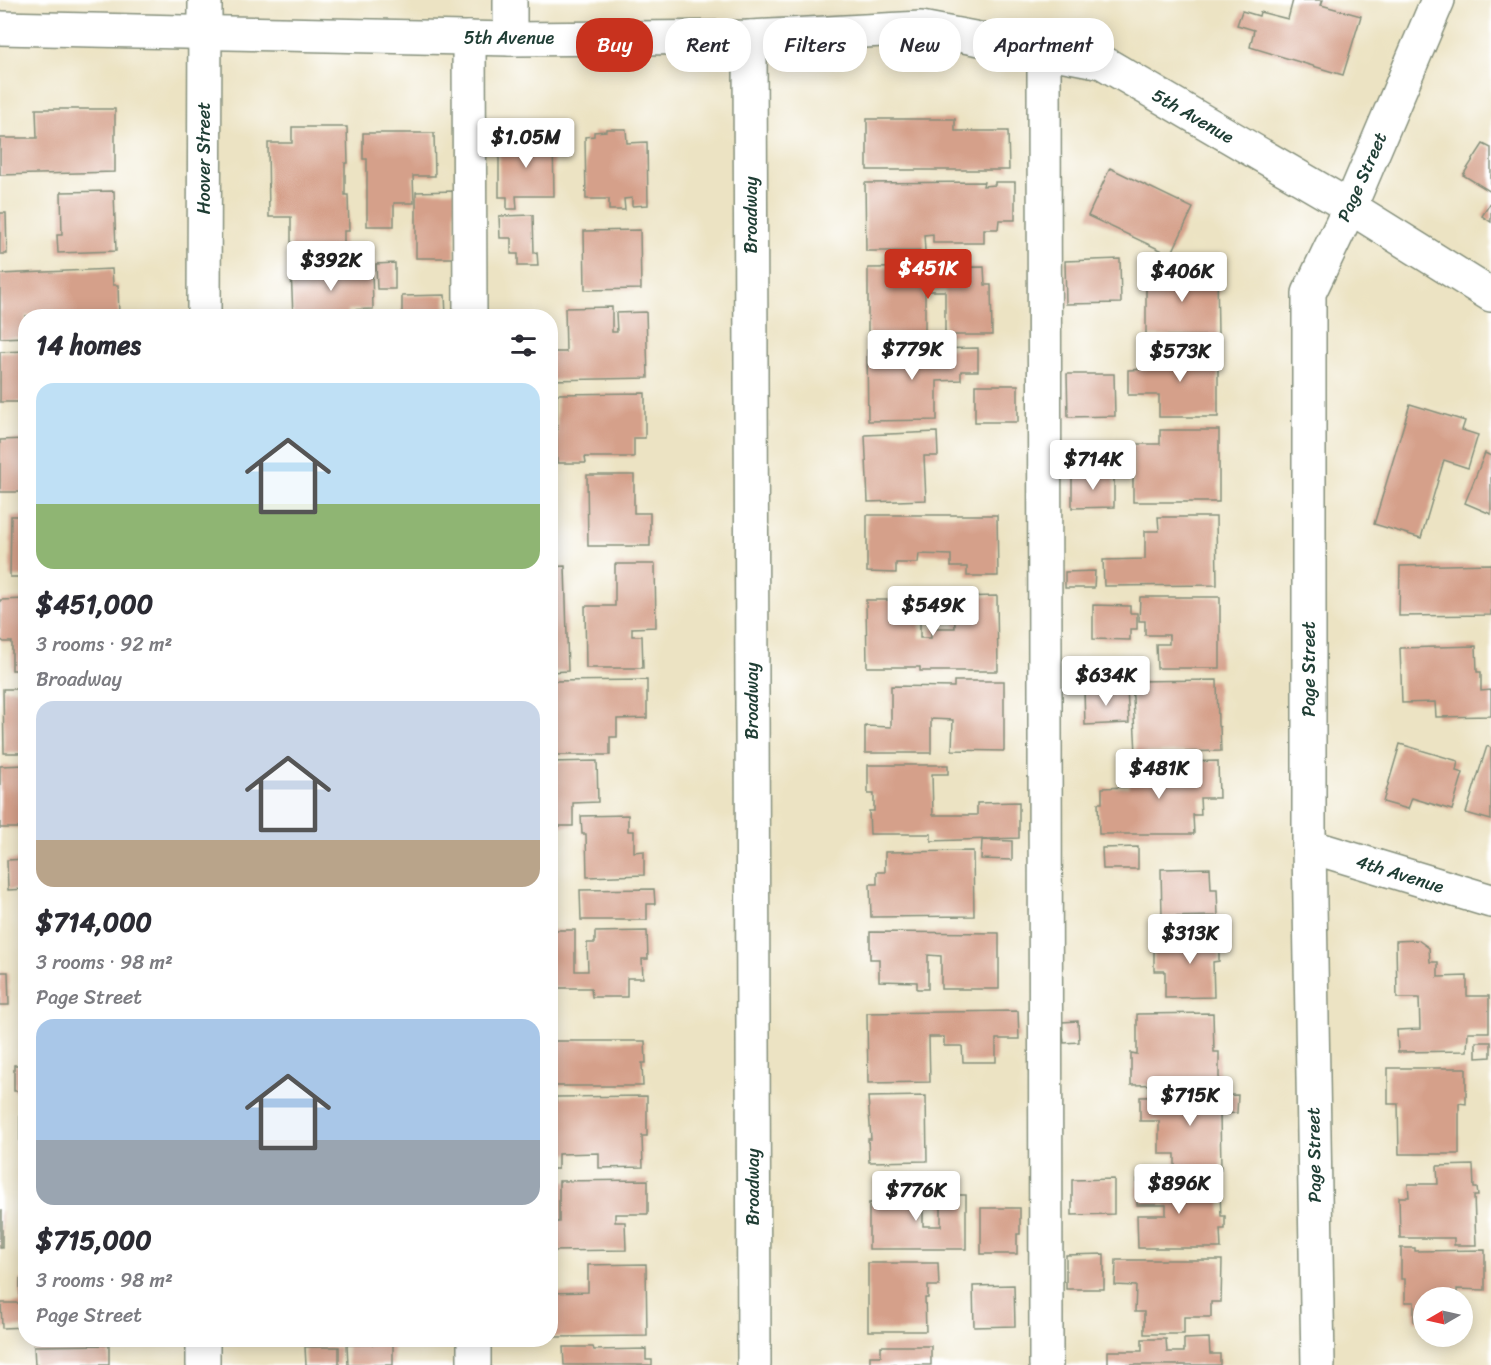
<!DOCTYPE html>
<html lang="en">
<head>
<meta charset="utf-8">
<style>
  :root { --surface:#fff; --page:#f7f7f7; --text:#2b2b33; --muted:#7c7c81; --accent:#c8321e }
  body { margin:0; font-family:Sriracha,sans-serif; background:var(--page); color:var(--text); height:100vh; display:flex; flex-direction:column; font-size:22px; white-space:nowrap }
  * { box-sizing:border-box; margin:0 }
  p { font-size:20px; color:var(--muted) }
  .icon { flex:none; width:33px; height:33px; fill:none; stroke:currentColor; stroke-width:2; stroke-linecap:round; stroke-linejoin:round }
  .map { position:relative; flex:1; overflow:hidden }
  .details { position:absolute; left:18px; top:309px; width:540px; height:1038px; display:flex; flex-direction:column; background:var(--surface); border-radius:24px; box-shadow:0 3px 15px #0003 }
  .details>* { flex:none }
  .banner { position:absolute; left:576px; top:18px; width:570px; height:54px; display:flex; gap:12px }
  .needle { width:39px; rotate:261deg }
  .controls { position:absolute; left:1413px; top:1287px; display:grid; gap:12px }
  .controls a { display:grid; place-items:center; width:60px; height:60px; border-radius:50%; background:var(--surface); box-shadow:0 3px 15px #0003; font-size:30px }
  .price { position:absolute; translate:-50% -51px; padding:0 14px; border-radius:6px; background:#fff; color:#222; font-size:20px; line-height:39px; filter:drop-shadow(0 2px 3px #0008) }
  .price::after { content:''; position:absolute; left:50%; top:36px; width:18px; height:14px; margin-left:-9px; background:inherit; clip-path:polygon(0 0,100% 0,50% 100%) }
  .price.active { background:var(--accent); color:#fff }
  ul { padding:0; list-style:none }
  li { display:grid; align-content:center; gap:12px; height:318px; padding:0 18px }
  li span { display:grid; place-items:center; height:186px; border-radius:18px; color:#555 }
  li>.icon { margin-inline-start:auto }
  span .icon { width:108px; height:108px; fill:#fffc; stroke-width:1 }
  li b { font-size:26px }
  h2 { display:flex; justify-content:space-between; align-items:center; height:72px; padding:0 18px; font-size:26px }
  .tag { padding:0 21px; border-radius:24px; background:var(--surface); box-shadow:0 3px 15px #0003; font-size:21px; line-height:54px }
  .tag.active { background:var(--accent); color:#fff }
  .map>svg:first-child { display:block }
  .building { fill:#d5a08a }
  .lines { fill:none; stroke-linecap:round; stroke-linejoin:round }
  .minor-casing { stroke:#86907c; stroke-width:36 }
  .minor { stroke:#fff; stroke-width:33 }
  .labels { text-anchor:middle; stroke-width:4.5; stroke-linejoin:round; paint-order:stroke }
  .street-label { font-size:18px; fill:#1f3d34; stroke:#fff }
</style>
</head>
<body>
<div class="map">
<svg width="1491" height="1365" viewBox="0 0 1491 1365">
  <rect width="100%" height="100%" fill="#fff"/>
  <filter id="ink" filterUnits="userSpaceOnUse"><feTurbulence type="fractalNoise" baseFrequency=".0167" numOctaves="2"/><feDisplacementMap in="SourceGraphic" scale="12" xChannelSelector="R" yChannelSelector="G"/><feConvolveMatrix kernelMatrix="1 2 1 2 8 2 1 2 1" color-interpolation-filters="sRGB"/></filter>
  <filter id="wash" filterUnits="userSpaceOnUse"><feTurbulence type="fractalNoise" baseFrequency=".008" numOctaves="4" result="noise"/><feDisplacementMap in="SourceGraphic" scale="24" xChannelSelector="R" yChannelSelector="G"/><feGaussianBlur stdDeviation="1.35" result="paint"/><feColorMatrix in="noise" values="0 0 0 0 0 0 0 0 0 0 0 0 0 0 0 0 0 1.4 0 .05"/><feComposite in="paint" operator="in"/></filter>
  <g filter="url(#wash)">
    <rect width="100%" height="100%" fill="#ece3c3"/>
    <g id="blocks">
      <g class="building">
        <polygon points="1293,0 1323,0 1321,5 1361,16 1343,75 1250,47 1254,30 1237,25 1242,11 1259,16 1260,12 1288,19"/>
        <polygon points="36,109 115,109 115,172 0,175 0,138 37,138"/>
        <polygon points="867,119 955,119 955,131 1008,131 1009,170 867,170"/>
        <polygon points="292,127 347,127 348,163 345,163 345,195 348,195 349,231 344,231 344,250 318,250 318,254 291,254 291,217 269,217 268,143 292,143"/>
        <polygon points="606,129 626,129 627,143 647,142 648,205 632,206 632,198 624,199 625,210 609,210 609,199 586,199 585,137 594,136 594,132 606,131"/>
        <polygon points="363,133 434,133 435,176 413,176 414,203 394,203 394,226 367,226 367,159 363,159"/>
        <polygon points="514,137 535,137 534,140 553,140 554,196 516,196 517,209 507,209 507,197 499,197 499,140 514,141"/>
        <polygon points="1483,144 1491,148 1491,192 1463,175"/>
        <polygon points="1110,168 1193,208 1171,255 1088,216"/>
        <polygon points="984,182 983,186 995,185 995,182 1015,182 1015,220 999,220 998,229 984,229 984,243 933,243 933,234 924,235 925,251 866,251 865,183"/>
        <polygon points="114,191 116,251 58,253 57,235 62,235 61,192"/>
        <polygon points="455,191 455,258 416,258 416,192"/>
        <polygon points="1491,202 1491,222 1482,216"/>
        <polygon points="0,213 6,213 7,254 0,254"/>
        <polygon points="533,215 534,253 537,252 538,266 518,266 518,254 511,254 511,238 500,238 499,216"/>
        <polygon points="640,230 641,289 585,290 584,231"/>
        <polygon points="1120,259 1121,303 1066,304 1065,261"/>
        <polygon points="395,263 395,289 377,289 376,264"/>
        <polygon points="984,267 985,285 991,285 992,335 945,335 945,291 925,291 925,334 868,335 868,268"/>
        <polygon points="372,268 373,309 348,310 348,316 293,316 291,270"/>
        <polygon points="112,269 113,285 118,285 119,316 26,316 26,337 0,338 0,274"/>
        <polygon points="1146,269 1217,269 1218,336 1146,336"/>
        <polygon points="445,295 446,316 402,316 402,296"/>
        <polygon points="612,307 612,332 617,332 616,313 646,312 648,378 550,380 550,352 566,352 565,308"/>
        <polygon points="978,348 978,371 961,371 961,380 937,381 937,420 868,421 867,350"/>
        <polygon points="26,351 26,402 0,402 0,352"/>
        <polygon points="1147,351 1218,351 1218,417 1159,417 1159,395 1128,395 1128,370 1148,369"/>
        <polygon points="1067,374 1114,374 1115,416 1068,417"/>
        <rect x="975" y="385" width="43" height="37"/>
        <polygon points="645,393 645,438 634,438 634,457 585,457 586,463 557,463 557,394"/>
        <polygon points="1410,404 1465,421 1462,430 1478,435 1468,468 1444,460 1421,538 1374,524"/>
        <polygon points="1160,430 1219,430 1219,502 1133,502 1133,444 1160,444"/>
        <polygon points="937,432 938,456 924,456 926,500 868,502 865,435"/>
        <polygon points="26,439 26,492 0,492 0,440"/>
        <polygon points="1485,453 1491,456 1491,514 1465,503"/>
        <polygon points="1072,474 1114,474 1114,507 1072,508"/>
        <polygon points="587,475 634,475 634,513 650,513 650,546 588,546"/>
        <polygon points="867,515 997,515 998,576 967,576 967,567 951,567 951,555 919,554 918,563 896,563 896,573 867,572"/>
        <polygon points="11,516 26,516 26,577 10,577"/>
        <polygon points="1158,517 1216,517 1217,585 1104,586 1103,560 1145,559 1145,531 1159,531"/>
        <polygon points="615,564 655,564 656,627 632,628 632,636 642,636 643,668 586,668 585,606 615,606"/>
        <polygon points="1491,564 1491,615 1399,616 1400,566"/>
        <polygon points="565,566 568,671 550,672 550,567"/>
        <polygon points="1095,571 1094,588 1065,588 1065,572"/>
        <polygon points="997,596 998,671 920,671 920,667 867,667 866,600 920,600 920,638 931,638 931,628 955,628 954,597"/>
        <polygon points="1140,597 1220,597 1220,668 1157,668 1156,644 1169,644 1169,635 1145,635 1145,621 1139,621"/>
        <polygon points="26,599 26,670 12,670 12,642 4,642 0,639 0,600"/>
        <polygon points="1093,605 1130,606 1130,613 1137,613 1137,629 1130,629 1130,640 1093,639"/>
        <polygon points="1476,646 1477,672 1481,672 1481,691 1491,690 1491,716 1436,717 1435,702 1402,703 1400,648"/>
        <polygon points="647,680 647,718 617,719 617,737 610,737 610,755 550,755 550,681"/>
        <polygon points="1217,680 1218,726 1220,727 1221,751 1136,753 1132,681"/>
        <polygon points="954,681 1004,681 1004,751 952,750 953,720 931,719 931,753 865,753 865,726 891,727 891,686 954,687"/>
        <polygon points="3,689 26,689 26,753 4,753"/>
        <polygon points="1127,689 1129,723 1085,725 1084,690"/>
        <polygon points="1400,744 1458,761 1456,771 1463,773 1452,810 1412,798 1408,809 1383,802"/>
        <polygon points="1487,746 1491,748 1491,820 1466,813"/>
        <polygon points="597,761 598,802 573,803 573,826 550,826 550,762"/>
        <polygon points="1218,761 1219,798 1200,798 1201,815 1193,815 1194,834 1099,834 1098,803 1102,803 1102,788 1129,787 1128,768 1178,767 1178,762"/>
        <polygon points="26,765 26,828 0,828 0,766"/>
        <polygon points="868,765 948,765 948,774 932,774 933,815 977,815 977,803 1019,802 1019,838 931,841 931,834 870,834 869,811 874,811 874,794 868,794"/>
        <polygon points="628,815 628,831 634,831 634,852 644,851 644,875 587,877 586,834 582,834 581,816"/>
        <polygon points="982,840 1012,841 1012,860 981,859"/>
        <polygon points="1138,847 1138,869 1103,869 1102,848"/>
        <polygon points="973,851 974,916 871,917 870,884 877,884 877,872 885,872 885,852"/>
        <polygon points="26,859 26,889 8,890 7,860"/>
        <polygon points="1210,868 1211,889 1217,889 1218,916 1162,917 1161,869"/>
        <polygon points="654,889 655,904 647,904 647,920 581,920 580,890"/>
        <polygon points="550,930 575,930 575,971 588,971 587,943 595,943 595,932 647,931 648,959 642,959 643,978 627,978 627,997 592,997 591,988 550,988"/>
        <polygon points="1180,930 1219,930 1219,961 1213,962 1214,997 1165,998 1165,971 1154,971 1154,951 1180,950"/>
        <polygon points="870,932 999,933 999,989 941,989 941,956 928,955 928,989 917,989 917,982 879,981 879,959 870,959"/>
        <polygon points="1418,940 1429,948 1430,962 1438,962 1438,977 1467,976 1467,996 1489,996 1489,1032 1468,1032 1467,1051 1398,1052 1397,1030 1420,1029 1419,998 1397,998 1396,941"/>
        <polygon points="0,972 8,972 9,1005 0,1005"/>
        <polygon points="1018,1011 1019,1039 996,1039 996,1062 963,1062 962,1046 944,1046 944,1037 929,1037 930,1082 868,1083 867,1013"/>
        <polygon points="1213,1013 1214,1052 1219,1052 1219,1083 1131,1085 1131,1053 1137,1054 1137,1014"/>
        <polygon points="1078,1021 1079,1042 1064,1043 1062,1022"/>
        <polygon points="550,1041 645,1041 646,1063 642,1063 643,1086 550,1086"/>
        <polygon points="1476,1042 1491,1042 1491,1057 1476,1058"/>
        <rect x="14" y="1065" width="12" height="26"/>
        <polygon points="1388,1068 1466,1068 1466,1104 1459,1103 1459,1154 1399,1154 1398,1104 1388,1104"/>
        <polygon points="1238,1095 1237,1113 1220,1114 1221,1169 1175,1170 1175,1154 1159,1154 1159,1121 1140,1121 1140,1097"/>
        <rect x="20" y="1096" width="6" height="68"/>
        <polygon points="647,1096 647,1136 642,1136 643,1167 599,1168 599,1153 558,1154 558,1169 550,1169 550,1103 556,1103 556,1097"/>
        <polygon points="926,1096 927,1161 869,1162 868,1139 871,1139 868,1097"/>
        <polygon points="1473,1165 1474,1188 1477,1188 1478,1196 1474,1196 1476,1245 1454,1245 1454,1238 1400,1238 1399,1197 1409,1197 1408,1184 1438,1184 1437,1166"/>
        <polygon points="1203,1178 1203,1195 1220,1195 1221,1216 1225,1216 1225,1229 1220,1229 1221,1248 1138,1248 1137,1215 1166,1215 1166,1205 1137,1205 1137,1179"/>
        <polygon points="1114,1179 1114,1214 1072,1215 1072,1180"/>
        <polygon points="648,1180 648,1214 615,1214 615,1222 625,1222 626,1250 550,1251 550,1222 559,1222 559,1181"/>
        <polygon points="885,1188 923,1188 923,1226 941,1226 941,1195 966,1195 966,1249 869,1249 869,1203 885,1203"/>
        <polygon points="981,1208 1020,1208 1020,1234 1017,1234 1017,1254 981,1254"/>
        <rect x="0" y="1211" width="2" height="37"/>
        <polygon points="1401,1248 1415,1248 1415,1251 1485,1250 1485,1290 1457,1289 1457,1298 1424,1298 1424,1321 1414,1321 1414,1302 1405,1302 1405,1279 1401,1279"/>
        <polygon points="1104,1254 1104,1289 1066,1289 1066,1255"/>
        <polygon points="1116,1260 1222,1260 1221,1302 1211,1302 1211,1317 1184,1317 1184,1334 1144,1334 1144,1312 1135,1312 1136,1286 1115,1285"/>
        <polygon points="868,1263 938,1263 939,1286 928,1286 928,1298 925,1298 926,1331 868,1331"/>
        <polygon points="646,1264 647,1336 550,1337 550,1293 588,1292 588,1265"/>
        <polygon points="20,1279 26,1279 26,1327 2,1328 1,1303 20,1303"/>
        <polygon points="1014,1285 1015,1326 974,1327 973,1286"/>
        <rect x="1462" y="1300" width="4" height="21"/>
        <polygon points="1209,1338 1210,1354 1220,1354 1220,1365 1108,1365 1108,1351 1142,1351 1142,1339 1166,1339 1167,1352 1184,1352 1184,1339"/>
        <polygon points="393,1344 393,1365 348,1365 347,1345"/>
        <polygon points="109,1345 109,1365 35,1365 34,1346"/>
        <polygon points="881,1346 931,1346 931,1365 870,1365 870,1356 881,1356"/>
        <polygon points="305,1347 339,1347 339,1365 306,1365"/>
        <polygon points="563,1347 593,1347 594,1350 646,1349 646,1360 652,1360 652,1365 564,1365"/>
      </g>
    </g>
  </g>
  <g filter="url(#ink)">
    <use href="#blocks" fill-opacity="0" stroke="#86907c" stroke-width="1.5"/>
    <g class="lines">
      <defs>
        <g id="minor">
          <polyline points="510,0 510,39"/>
          <polyline points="0,28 510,39 750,37 921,28 1102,62 1350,207 1491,295"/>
          <polyline points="750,37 754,1365"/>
          <polyline points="469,38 470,316"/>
          <polyline points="1044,51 1046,1365"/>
          <polyline points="204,316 205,0"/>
          <polyline points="1309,846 1491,901"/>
          <polyline points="474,1340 474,1365"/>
          <polyline points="203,1365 203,1340"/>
          <polyline points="1318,1365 1309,846 1309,293 1350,207 1438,0"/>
        </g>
      </defs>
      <use href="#minor" class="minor-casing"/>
      <use href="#minor" class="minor"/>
    </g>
  </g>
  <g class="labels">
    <g class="street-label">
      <text x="509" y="44">5th Avenue</text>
      <text transform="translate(1193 116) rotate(30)" y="6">5th Avenue</text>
      <text transform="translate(204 158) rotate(-90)" y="6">Hoover Street</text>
      <text transform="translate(1362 177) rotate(-66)" y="6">Page Street</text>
      <text transform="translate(751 215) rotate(-90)" y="6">Broadway</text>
      <text transform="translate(1309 669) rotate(-90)" y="6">Page Street</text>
      <text transform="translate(752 701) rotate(-90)" y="6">Broadway</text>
      <text transform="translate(1400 874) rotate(17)" y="6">4th Avenue</text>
      <text transform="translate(1314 1155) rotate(-91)" y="6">Page Street</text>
      <text transform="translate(753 1187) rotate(-90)" y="6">Broadway</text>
    </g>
  </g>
</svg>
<div class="controls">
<a><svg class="needle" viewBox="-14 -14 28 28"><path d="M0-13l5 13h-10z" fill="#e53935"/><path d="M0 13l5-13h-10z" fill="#7c7c81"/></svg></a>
</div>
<b class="price" style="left:526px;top:169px">$1.05M</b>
<b class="price" style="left:331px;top:292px">$392K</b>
<b class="price active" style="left:928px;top:300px">$451K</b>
<b class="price" style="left:1182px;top:303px">$406K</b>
<b class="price" style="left:912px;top:381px">$779K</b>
<b class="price" style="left:1180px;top:383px">$573K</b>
<b class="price" style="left:1093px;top:491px">$714K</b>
<b class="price" style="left:933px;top:637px">$549K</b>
<b class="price" style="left:1106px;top:707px">$634K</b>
<b class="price" style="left:1159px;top:800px">$481K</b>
<b class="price" style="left:1190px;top:965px">$313K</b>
<b class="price" style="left:1190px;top:1127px">$715K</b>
<b class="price" style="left:1179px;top:1215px">$896K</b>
<b class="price" style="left:916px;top:1222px">$776K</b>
<div class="banner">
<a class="tag active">Buy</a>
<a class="tag">Rent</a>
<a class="tag">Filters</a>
<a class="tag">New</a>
<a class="tag">Apartment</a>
</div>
<section class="details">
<h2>14 homes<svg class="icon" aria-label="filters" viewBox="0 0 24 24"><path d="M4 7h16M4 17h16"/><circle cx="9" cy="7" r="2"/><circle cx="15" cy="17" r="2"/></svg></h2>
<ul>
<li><span style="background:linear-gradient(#bfe0f5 65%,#8fb573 0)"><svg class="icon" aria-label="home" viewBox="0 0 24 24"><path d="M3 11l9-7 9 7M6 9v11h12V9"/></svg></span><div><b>$451,000</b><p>3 rooms · 92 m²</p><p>Broadway</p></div></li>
<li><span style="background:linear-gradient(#c9d6e8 75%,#b9a48a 0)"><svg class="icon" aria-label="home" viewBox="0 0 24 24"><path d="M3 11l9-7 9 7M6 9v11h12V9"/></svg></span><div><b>$714,000</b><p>3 rooms · 98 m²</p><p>Page Street</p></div></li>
<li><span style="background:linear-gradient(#a9c7e8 65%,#9aa5b1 0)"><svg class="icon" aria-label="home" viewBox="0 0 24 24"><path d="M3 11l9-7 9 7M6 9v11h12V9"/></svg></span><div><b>$715,000</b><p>3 rooms · 98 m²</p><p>Page Street</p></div></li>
</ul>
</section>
</div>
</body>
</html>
